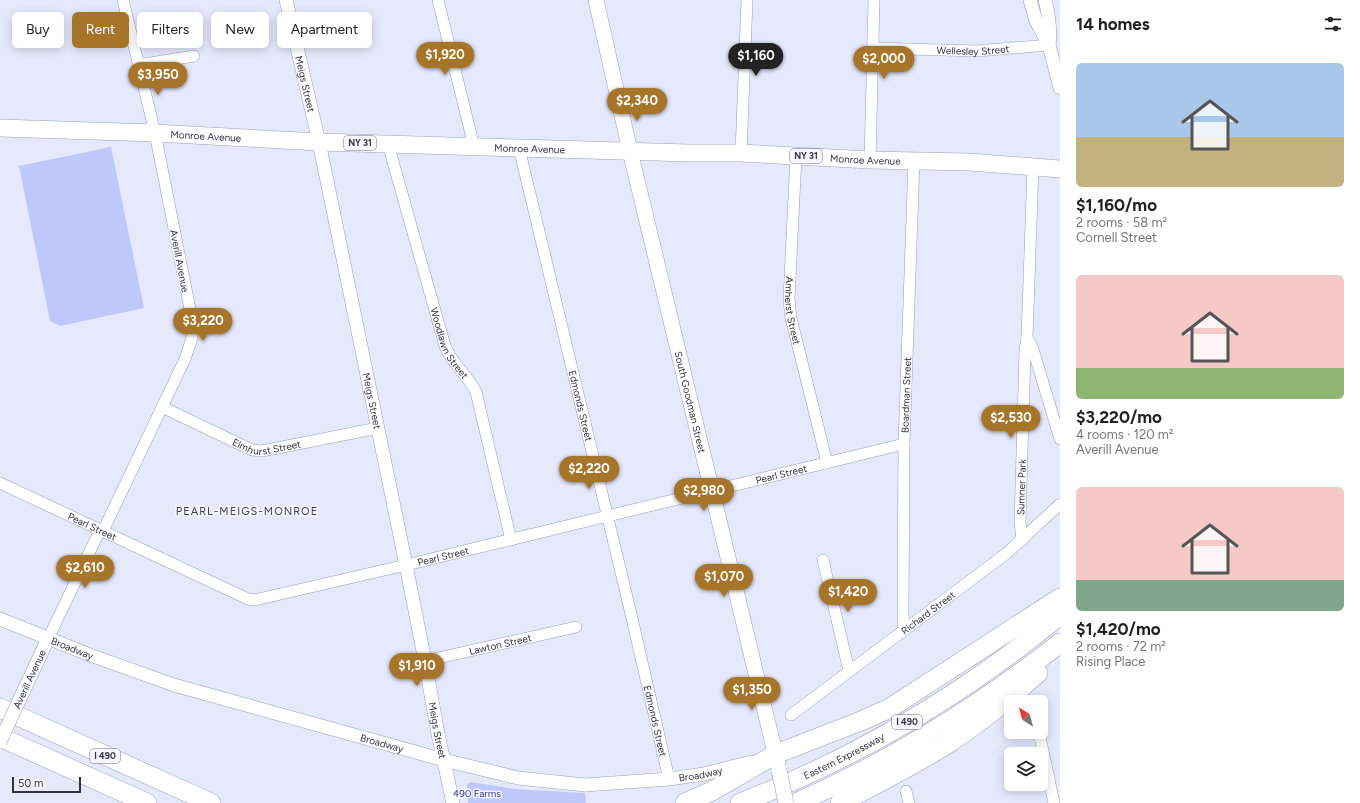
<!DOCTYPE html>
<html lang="en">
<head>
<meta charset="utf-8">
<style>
  :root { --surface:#fff; --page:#f2f2f2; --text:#222; --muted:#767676; --accent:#a6752a }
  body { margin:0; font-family:Figtree,sans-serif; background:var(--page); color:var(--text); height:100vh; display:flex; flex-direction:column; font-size:15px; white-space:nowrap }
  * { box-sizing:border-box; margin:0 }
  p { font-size:13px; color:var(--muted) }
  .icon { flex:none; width:22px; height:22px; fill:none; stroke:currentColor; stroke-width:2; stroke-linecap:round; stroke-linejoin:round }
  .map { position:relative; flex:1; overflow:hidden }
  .drawer { display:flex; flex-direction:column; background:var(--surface); width:300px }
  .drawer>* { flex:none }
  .banner { position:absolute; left:12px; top:12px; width:380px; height:36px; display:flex; gap:8px }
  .needle { width:26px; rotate:324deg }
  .controls { position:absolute; left:1004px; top:695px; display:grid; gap:8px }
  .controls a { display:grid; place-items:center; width:44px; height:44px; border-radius:6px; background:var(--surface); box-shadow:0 2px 10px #0003; font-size:20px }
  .scale { position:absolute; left:12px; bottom:10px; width:69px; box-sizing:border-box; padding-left:4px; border:2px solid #31333f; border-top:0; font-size:11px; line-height:14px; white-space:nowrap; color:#31333f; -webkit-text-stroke:3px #f6f7fe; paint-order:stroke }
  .price { position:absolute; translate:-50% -34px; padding:0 9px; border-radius:14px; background:var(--accent); color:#fff; font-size:13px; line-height:26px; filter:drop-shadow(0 1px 2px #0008) }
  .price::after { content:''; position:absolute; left:50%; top:24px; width:12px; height:9px; margin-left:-6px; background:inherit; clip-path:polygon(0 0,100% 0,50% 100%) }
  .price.selected { background:#222; color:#fff }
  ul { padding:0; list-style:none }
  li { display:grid; align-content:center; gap:8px; height:212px; padding:0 16px }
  li span { display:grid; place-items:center; height:124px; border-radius:6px; color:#555 }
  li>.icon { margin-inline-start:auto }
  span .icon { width:72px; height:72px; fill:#fffc; stroke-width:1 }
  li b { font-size:17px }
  h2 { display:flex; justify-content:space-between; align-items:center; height:48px; padding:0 16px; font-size:17px }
  .tag { padding:0 14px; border-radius:6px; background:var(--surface); box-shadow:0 2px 10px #0003; font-size:14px; line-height:36px }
  .tag.selected { background:var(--accent); color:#fff }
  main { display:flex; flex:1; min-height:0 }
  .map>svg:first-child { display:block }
  .green { fill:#bec8fb }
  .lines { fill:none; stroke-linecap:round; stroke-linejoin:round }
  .minor-casing { stroke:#989ebb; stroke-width:12 }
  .tertiary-casing { stroke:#989ebb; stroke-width:14 }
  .secondary-casing { stroke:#989ebb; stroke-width:16 }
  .primary-casing { stroke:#989ebb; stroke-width:18 }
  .motorway-casing { stroke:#989ebb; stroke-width:20 }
  .minor { stroke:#fff; stroke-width:11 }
  .tertiary { stroke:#fff; stroke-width:13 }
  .secondary { stroke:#fff; stroke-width:15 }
  .primary { stroke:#fff; stroke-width:17 }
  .motorway { stroke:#fff; stroke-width:19 }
  .tertiary-bridge-casing { stroke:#989ebb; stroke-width:14; stroke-linecap:butt }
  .secondary-bridge-casing { stroke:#989ebb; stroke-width:16; stroke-linecap:butt }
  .tertiary-bridge { stroke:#fff; stroke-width:13 }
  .secondary-bridge { stroke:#fff; stroke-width:15 }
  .labels { text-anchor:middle; stroke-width:3; stroke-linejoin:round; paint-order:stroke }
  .shield { fill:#f6f7fe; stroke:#6c6e78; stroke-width:1 }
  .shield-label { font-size:9px; font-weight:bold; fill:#31333f }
  .street-label { font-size:10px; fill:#31333f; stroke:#f6f7fe }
  .park-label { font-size:10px; fill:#31318f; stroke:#f6f7fe }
  .neighbourhood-label { font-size:11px; letter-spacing:1px; fill:#383d55; stroke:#f6f7fe }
</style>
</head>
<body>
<main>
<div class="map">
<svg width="1060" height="803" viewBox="0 0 1060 803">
  <rect width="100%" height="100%" fill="#e6e9fc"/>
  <g class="green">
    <polygon points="111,147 144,308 60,326 50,321 19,166"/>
    <polygon points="471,782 515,789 585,793 586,803 468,803 467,784"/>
  </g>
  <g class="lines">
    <defs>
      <g id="minor">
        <polyline points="438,0 474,147"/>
        <path id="s1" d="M873,48L977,51L1049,45"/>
        <polyline points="138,65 194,56"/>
        <path id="s2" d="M388,144L445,346C452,364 467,374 476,392L511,540"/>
        <path id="s3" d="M519,148L631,614L669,779"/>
        <polyline points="741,153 747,0"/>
        <path id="s4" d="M796,156L789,299L791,318L827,463"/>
        <polyline points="870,160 874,0"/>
        <polyline points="1027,338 1032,346 1060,439"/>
        <path id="s5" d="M162,407L252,450L262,451L378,428"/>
        <path id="s6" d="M0,483L248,599L255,600L406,565L904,444"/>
        <polyline points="103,531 185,359 192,338 191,314 155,133 123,0"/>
        <path id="s7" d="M1022,540L1020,522L1025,351L1027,338L1033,167"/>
        <polyline points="823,560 849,671"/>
        <path id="s8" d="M904,629L903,615L904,444L914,161"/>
        <polyline points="48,639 100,530"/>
        <path id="s9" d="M425,661L576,627"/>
        <path id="s10" d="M791,715L1007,553L1060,504"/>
        <polyline points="1039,732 1054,803"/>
        <polyline points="906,791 909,803"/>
      </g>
      <g id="tertiary">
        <path id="s11" d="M286,0L319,142L406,565L425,661L438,734L453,803"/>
        <polyline points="1030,0 1036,21 1049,45 1060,88"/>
        <path d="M1045,0C1049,16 1051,29 1049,45"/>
        <path id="s12" d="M0,619L90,655L174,685L444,760L518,778L585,785L669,779L704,774L751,762"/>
        <polyline points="23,692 48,639"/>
      </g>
      <g id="secondary">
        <path id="s13" d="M596,0L630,151L778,765"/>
      </g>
      <g id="primary">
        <path id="s14" d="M0,128L155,133L319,142L519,148L689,153H741L870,160L970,162L1060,169"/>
      </g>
      <g id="motorway">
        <polyline points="0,708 211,803"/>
        <polyline points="0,737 147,803"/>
        <polyline points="685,803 712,791 776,754 861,721 890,708 1060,598"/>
        <path id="s15" d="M740,803C856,758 964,694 1060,615"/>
        <path d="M796,803C891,761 979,706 1060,643"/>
        <path d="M840,803C877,784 914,765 949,743C981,722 1010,698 1038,673"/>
      </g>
    </defs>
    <use href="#minor" class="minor-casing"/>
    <use href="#tertiary" class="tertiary-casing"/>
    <use href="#secondary" class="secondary-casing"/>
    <use href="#primary" class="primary-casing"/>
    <use href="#motorway" class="motorway-casing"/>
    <use href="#minor" class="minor"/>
    <use href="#tertiary" class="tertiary"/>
    <use href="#secondary" class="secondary"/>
    <use href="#primary" class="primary"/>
    <use href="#motorway" class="motorway"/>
    <defs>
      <polyline id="tertiary-bridge" points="0,742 23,692"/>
      <polyline id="secondary-bridge" points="779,770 786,803"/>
    </defs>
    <use href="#tertiary-bridge" class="tertiary-bridge-casing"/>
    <use href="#secondary-bridge" class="secondary-bridge-casing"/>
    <use href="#tertiary-bridge" class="tertiary-bridge"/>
    <use href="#secondary-bridge" class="secondary-bridge"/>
  </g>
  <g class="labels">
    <g class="shield">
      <rect x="344" y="136" width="32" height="14" rx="3"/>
      <rect x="790" y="149" width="32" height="14" rx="3"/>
      <rect x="892" y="715" width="30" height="14" rx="3"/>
      <rect x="90" y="749" width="30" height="14" rx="3"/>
    </g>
    <g class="shield-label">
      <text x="360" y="146">NY 31</text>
      <text x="806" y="159">NY 31</text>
      <text x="907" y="725">I 490</text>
      <text x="105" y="759">I 490</text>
    </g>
    <g class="street-label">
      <text dy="4" stroke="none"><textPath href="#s1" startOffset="100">Wellesley Street</textPath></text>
      <text dy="4" stroke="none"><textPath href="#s11" startOffset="86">Meigs Street</textPath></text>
      <text dy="4" stroke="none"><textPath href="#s14" startOffset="206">Monroe Avenue</textPath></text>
      <text dy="4" stroke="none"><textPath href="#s14" startOffset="530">Monroe Avenue</textPath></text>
      <text dy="4" stroke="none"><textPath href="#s14" startOffset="866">Monroe Avenue</textPath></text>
      <text transform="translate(180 261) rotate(79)" y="4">Averill Avenue</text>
      <text dy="4" stroke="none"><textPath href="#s4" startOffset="155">Amherst Street</textPath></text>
      <text dy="4" stroke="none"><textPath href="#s2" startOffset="209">Woodlawn Street</textPath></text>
      <text dy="4" stroke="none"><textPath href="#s8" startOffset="234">Boardman Street</textPath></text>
      <text dy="4" stroke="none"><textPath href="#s11" startOffset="410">Meigs Street</textPath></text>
      <text dy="4" stroke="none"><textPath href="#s13" startOffset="413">South Goodman Street</textPath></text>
      <text dy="4" stroke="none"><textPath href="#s3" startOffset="265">Edmonds Street</textPath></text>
      <text dy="4" stroke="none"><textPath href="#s5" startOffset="114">Elmhurst Street</textPath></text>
      <text dy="4" stroke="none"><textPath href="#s6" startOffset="822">Pearl Street</textPath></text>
      <text dy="4" stroke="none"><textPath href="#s7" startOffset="53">Sumner Park</textPath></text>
      <text dy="4" stroke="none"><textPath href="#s6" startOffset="102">Pearl Street</textPath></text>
      <text dy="4" stroke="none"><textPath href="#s6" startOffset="474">Pearl Street</textPath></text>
      <text dy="4" stroke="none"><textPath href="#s10" startOffset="171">Richard Street</textPath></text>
      <text dy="4" stroke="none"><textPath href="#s9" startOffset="77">Lawton Street</textPath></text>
      <text dy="4" stroke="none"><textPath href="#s12" startOffset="78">Broadway</textPath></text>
      <text transform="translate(29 679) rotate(-65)" y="4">Averill Avenue</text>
      <text dy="4" stroke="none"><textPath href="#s3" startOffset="589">Edmonds Street</textPath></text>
      <text dy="4" stroke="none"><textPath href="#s11" startOffset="746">Meigs Street</textPath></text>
      <text dy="4" stroke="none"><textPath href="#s12" startOffset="402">Broadway</textPath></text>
      <text dy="4" stroke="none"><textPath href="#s15" startOffset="114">Eastern Expressway</textPath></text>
      <text dy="4" stroke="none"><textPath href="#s12" startOffset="726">Broadway</textPath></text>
    </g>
    <g class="park-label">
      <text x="477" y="797">490 Farms</text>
    </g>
    <g class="neighbourhood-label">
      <text x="247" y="515">PEARL-MEIGS-MONROE</text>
    </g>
  </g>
</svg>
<div class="controls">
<a><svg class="needle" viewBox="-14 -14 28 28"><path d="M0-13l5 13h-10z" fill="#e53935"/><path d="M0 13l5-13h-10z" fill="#767676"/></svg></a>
<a><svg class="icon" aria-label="layers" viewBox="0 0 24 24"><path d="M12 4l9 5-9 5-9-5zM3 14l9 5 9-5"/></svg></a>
</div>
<div class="scale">50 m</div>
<b class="price" style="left:445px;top:76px">$1,920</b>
<b class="price selected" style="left:756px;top:77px">$1,160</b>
<b class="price" style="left:884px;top:80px">$2,000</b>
<b class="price" style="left:158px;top:96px">$3,950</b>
<b class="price" style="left:637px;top:122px">$2,340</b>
<b class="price" style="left:203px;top:342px">$3,220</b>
<b class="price" style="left:1011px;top:439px">$2,530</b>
<b class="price" style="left:589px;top:490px">$2,220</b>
<b class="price" style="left:704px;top:512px">$2,980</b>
<b class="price" style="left:85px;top:589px">$2,610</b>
<b class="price" style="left:724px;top:598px">$1,070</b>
<b class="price" style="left:848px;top:613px">$1,420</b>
<b class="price" style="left:417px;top:687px">$1,910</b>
<b class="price" style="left:752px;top:711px">$1,350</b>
<div class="banner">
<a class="tag">Buy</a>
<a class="tag selected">Rent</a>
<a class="tag">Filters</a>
<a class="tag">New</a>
<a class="tag">Apartment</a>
</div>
</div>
<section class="drawer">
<h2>14 homes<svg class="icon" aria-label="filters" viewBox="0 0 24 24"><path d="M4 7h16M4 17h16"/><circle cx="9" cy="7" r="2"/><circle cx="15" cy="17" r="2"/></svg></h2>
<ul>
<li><span style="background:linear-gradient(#a9c7e8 60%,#c2b280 0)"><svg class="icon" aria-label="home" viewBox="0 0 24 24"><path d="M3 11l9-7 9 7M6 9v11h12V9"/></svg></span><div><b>$1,160/mo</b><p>2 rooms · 58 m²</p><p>Cornell Street</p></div></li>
<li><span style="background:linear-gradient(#f6c9c9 75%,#8fb573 0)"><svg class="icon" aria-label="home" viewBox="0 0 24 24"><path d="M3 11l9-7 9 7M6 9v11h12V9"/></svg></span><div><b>$3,220/mo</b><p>4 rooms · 120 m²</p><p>Averill Avenue</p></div></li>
<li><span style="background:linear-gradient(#f6c9c9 75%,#7fa58c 0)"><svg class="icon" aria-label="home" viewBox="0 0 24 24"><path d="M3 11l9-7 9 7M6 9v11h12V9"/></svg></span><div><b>$1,420/mo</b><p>2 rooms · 72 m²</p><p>Rising Place</p></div></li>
</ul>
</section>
</main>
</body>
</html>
